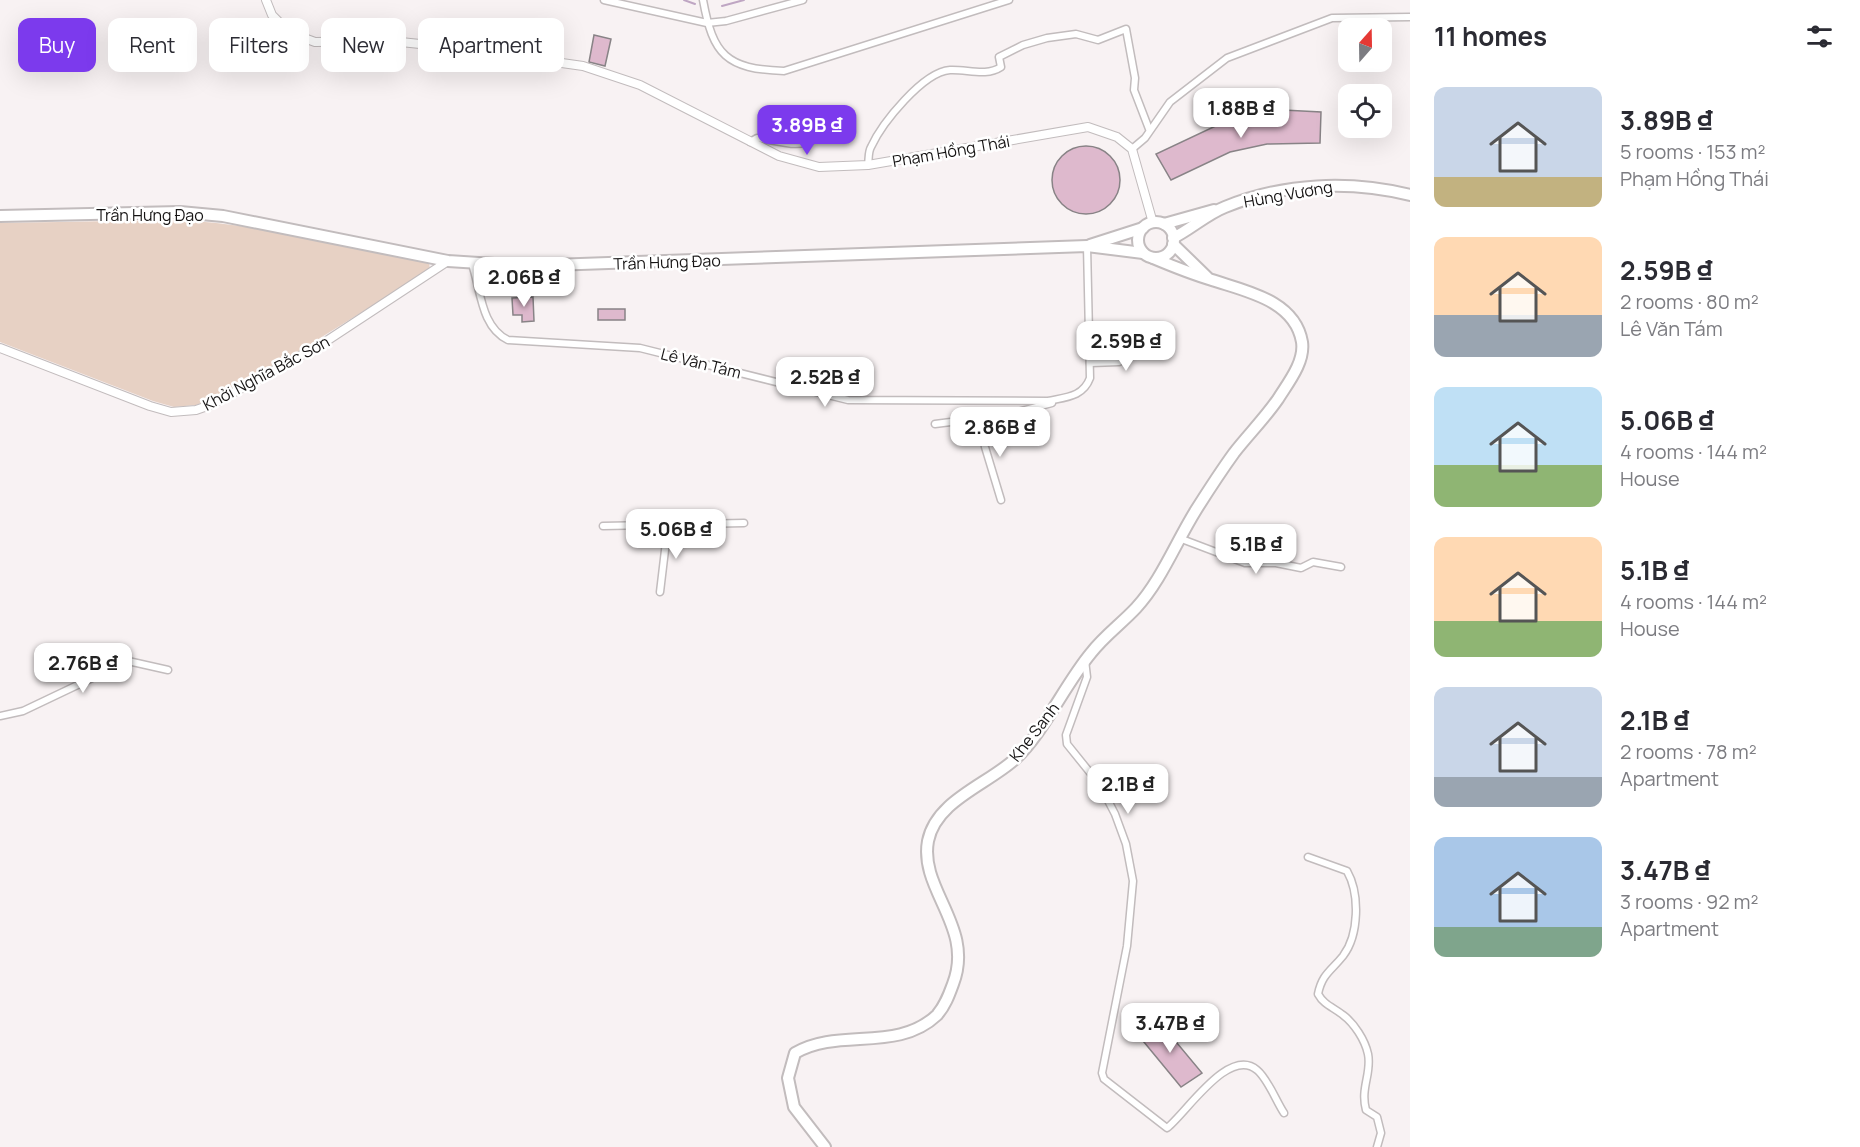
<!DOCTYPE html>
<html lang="en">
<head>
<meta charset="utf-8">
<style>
  :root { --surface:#fff; --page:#f7f7f7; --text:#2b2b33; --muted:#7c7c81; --accent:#7c3aed }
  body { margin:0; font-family:Manrope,sans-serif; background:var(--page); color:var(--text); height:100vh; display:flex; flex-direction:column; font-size:22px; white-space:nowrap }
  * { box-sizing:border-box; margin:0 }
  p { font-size:20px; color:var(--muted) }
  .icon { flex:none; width:33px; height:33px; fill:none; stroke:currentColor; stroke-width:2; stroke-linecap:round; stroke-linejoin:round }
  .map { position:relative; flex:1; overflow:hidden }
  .panel { display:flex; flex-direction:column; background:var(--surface); width:450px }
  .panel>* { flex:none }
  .top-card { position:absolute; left:18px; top:18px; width:570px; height:54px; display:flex; gap:12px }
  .needle { width:39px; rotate:20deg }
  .buttons { position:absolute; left:1338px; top:18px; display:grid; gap:12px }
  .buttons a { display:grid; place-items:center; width:54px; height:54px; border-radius:12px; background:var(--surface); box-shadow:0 6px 24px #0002; font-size:30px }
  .price { position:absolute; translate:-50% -51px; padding:0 14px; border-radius:12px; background:#fff; color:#222; font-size:20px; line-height:39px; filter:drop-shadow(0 2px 3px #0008) }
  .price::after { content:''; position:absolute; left:50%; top:36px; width:18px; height:14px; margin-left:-9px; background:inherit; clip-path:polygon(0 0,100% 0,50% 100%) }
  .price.active { background:var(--accent); color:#fff }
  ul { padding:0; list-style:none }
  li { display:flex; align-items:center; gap:18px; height:150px; padding:0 24px }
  li span { display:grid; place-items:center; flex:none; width:168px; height:120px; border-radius:12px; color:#555 }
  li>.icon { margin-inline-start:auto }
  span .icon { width:72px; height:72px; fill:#fffc; stroke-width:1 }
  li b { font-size:26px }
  h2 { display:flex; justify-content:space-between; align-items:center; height:72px; padding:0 24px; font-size:26px }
  .pill { padding:0 21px; border-radius:12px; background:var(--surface); box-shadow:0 6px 24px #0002; font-size:21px; line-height:54px }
  .pill.active { background:var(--accent); color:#fff }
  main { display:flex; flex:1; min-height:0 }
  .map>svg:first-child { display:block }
  .green { fill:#e7d1c4 }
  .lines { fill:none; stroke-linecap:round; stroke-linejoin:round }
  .stream { stroke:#bfa6c3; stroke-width:2 }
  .building { fill:#deb9cd; stroke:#888386; stroke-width:1.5 }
  .minor-casing { stroke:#c2bcbd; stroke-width:9 }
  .tertiary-casing { stroke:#c2bcbd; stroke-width:10 }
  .primary-casing { stroke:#c2bcbd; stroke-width:14 }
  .trunk-casing { stroke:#c2bcbd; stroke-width:14 }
  .minor { stroke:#fff; stroke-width:6 }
  .tertiary { stroke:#fff; stroke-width:8 }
  .primary { stroke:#fff; stroke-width:10 }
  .trunk { stroke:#fff; stroke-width:10 }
  .labels { text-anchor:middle; stroke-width:5; stroke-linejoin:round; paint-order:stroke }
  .street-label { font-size:16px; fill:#161414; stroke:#fff }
</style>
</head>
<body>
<main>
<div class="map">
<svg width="1410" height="1147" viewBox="0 0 1410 1147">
  <rect width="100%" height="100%" fill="#f8f2f3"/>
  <path class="green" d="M176,220C261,224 345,245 429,262L430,270L291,356L217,396L196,405L174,407L153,401L0,342V223Z"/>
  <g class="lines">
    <g class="stream">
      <polyline points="684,0 695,4"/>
      <polyline points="722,6 744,0"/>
    </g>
  </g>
  <g class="building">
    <polygon points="594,35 611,39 605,66 589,62"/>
    <polygon points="1283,110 1321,112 1320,143 1267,144 1230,152 1171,180 1156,154 1224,122"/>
    <circle cx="1086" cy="180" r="34"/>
    <polygon points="533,297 534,321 522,322 522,315 513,315 512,298"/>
    <rect x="598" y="309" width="27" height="11"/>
    <polygon points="1157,1019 1202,1073 1181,1087 1139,1036"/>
  </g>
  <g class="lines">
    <defs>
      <g id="minor">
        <polyline points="604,0 707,23 726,21 803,0"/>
        <path d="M703,0C713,55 726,69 784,71L1009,0"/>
        <path d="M750,142L757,138C804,146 805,151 841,117"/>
        <polyline points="1132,149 1145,138 1170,102 1227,58 1332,18 1410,17"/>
        <path d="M868,165C869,159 868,152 871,147C882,123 923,72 950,70C967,69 986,77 1001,67L999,57L1023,45L1047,38L1076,34L1098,40L1126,29L1135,78L1134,90L1149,129"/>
        <path d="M472,264C481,291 481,327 508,340L640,348L848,400L1048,401C1066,397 1083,397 1090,378L1087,246"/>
        <polyline points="1090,363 1119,362 1126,356 1134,336"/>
        <polyline points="980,419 985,447 1001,500"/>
        <polyline points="935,424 1006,415 1052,403"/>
        <polyline points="603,526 744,523"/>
        <polyline points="1179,538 1245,563 1276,563 1301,568 1313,562 1341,567"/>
        <polyline points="660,592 668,525"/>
        <path d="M1085,660L1087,677L1066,735L1067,744L1100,785L1115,814L1126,844L1133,881L1127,946L1102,1073L1104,1079L1167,1128C1187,1112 1229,1046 1257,1070C1268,1079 1276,1101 1284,1113"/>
        <polyline points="0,716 23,711 128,661 168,670"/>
        <path d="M1308,857L1347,871C1360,894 1359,935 1343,956C1331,971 1322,974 1318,994C1324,1005 1333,1007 1343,1015C1354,1023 1365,1040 1368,1054C1372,1073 1360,1088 1366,1110L1377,1117L1381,1133L1377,1147"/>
      </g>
      <g id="tertiary">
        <polyline points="266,0 272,15 280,23 296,35 315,42 391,41 449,47 583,66 640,85 779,156 819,167 868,165 1088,127 1117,137 1132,149 1153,223"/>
        <polyline points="0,348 150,406 171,412 196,410 213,404 325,342 448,261"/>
      </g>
      <g id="primary">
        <polyline points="0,216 180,212 223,216 448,261 524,266 1087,246 1143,253"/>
        <polyline points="1090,245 1143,228"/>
      </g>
      <g id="trunk">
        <circle cx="1156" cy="240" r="18"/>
        <polyline points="1164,224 1214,210"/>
        <path d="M1173,238C1191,229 1207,214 1225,207C1284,183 1349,180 1410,195"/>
        <polyline points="1173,244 1207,277"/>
        <path d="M825,1147L794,1107L788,1078L795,1053C839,1027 897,1053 937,1015C945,1006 949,995 953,984C975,927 919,890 928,841C936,801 986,785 1014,760C1043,734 1065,684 1091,653C1104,636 1121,624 1136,608C1161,581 1176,542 1196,510C1208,491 1221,471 1234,453C1248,435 1265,418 1278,399C1288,383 1305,362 1302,342C1295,300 1245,291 1212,280C1192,274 1172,266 1153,258"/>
      </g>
    </defs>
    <use href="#minor" class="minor-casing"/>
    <use href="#tertiary" class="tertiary-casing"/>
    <use href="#primary" class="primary-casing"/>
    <use href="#trunk" class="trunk-casing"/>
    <use href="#minor" class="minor"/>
    <use href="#tertiary" class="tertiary"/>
    <use href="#primary" class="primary"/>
    <use href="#trunk" class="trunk"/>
  </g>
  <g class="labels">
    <g class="street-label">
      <text transform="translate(951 151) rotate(-10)" y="6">Phạm Hồng Thái</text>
      <text transform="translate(1288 194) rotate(-10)" y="6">Hùng Vương</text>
      <text x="150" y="221">Trần Hưng Đạo</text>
      <text transform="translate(667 262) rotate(-2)" y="6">Trần Hưng Đạo</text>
      <text transform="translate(701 363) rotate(14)" y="6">Lê Văn Tám</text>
      <text transform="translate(266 373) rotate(-28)" y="6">Khởi Nghĩa Bắc Sơn</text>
      <text transform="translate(1034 732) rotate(-52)" y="6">Khe Sanh</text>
    </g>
  </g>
</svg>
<div class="buttons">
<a><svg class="needle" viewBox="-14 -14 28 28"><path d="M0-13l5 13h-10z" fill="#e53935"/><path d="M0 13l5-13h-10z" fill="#7c7c81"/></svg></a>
<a><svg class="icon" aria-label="locate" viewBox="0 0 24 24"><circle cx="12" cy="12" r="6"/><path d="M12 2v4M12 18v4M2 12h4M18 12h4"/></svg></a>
</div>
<b class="price" style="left:1241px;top:139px">1.88B ₫</b>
<b class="price active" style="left:807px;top:156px">3.89B ₫</b>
<b class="price" style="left:524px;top:308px">2.06B ₫</b>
<b class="price" style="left:1126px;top:372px">2.59B ₫</b>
<b class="price" style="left:825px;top:408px">2.52B ₫</b>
<b class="price" style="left:1000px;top:458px">2.86B ₫</b>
<b class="price" style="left:676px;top:560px">5.06B ₫</b>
<b class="price" style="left:1256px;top:575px">5.1B ₫</b>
<b class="price" style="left:83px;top:694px">2.76B ₫</b>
<b class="price" style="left:1128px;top:815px">2.1B ₫</b>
<b class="price" style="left:1170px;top:1054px">3.47B ₫</b>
<div class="top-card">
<a class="pill active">Buy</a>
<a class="pill">Rent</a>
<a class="pill">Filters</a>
<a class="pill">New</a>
<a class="pill">Apartment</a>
</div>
</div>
<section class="panel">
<h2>11 homes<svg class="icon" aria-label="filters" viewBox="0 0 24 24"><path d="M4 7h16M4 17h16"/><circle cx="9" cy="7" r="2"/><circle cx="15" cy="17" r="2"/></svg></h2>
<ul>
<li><span style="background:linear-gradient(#c9d6e8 75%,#c2b280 0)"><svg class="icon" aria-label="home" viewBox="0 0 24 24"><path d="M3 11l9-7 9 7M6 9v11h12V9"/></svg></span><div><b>3.89B ₫</b><p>5 rooms · 153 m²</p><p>Phạm Hồng Thái</p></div></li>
<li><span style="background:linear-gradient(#ffd9b3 65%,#9aa5b1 0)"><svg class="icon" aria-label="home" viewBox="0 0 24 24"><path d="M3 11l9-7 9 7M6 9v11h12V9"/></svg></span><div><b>2.59B ₫</b><p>2 rooms · 80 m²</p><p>Lê Văn Tám</p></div></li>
<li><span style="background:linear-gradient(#bfe0f5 65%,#8fb573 0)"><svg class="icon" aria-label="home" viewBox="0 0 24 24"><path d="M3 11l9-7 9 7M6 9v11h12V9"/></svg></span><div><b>5.06B ₫</b><p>4 rooms · 144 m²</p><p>House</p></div></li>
<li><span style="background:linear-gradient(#ffd9b3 70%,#8fb573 0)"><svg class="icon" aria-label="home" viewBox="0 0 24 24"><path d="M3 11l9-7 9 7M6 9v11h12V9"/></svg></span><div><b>5.1B ₫</b><p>4 rooms · 144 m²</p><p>House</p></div></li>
<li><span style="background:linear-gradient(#c9d6e8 75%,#9aa5b1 0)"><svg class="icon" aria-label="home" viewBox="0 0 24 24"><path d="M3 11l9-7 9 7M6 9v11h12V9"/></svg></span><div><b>2.1B ₫</b><p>2 rooms · 78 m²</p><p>Apartment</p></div></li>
<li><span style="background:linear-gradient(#a9c7e8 75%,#7fa58c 0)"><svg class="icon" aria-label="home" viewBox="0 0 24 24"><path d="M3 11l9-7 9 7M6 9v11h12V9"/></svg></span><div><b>3.47B ₫</b><p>3 rooms · 92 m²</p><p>Apartment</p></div></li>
</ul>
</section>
</main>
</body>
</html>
